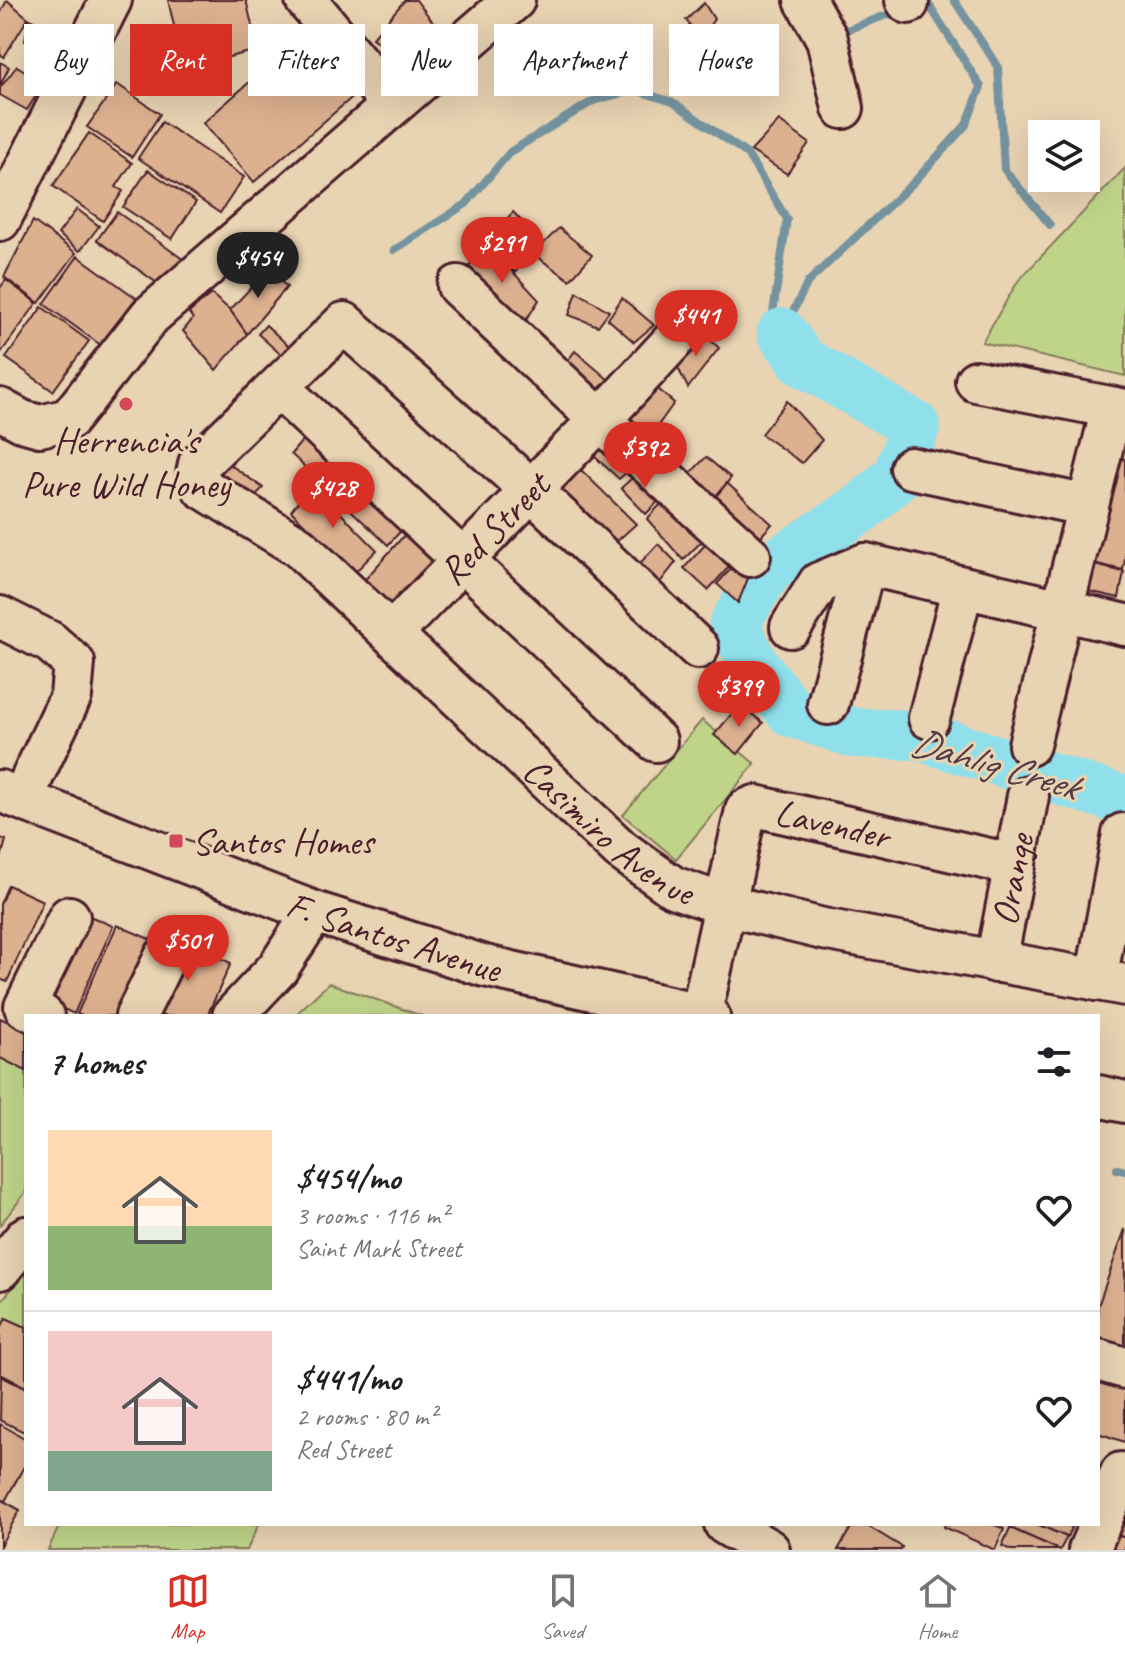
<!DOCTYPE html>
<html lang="en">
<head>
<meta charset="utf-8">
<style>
  :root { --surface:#fff; --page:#f6f6f6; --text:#202124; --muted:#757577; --line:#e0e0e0; --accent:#d93025 }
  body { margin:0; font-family:Caveat,sans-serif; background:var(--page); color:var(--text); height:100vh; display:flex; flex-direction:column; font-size:30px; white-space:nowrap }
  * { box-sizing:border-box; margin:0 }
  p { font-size:26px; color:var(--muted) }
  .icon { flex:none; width:44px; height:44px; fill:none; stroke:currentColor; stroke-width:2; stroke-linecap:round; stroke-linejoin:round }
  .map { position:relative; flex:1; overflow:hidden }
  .side { position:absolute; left:24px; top:1014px; width:1076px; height:512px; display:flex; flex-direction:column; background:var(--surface); border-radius:0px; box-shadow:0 8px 32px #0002 }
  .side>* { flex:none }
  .banner { position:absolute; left:24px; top:24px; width:1078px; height:72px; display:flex; gap:16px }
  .buttons { position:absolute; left:1028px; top:120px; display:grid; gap:16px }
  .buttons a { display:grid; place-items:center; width:72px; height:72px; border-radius:0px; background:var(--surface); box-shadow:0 8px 32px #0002; font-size:40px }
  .price { position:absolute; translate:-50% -68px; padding:0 18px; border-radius:28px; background:var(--accent); color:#fff; font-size:26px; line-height:52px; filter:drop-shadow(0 2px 4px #0008) }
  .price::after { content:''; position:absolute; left:50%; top:48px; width:24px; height:18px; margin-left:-12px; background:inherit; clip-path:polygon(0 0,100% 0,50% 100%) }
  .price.current { background:#222; color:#fff }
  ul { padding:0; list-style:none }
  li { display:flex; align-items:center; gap:24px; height:200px; padding:0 24px }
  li+li { border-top:2px solid var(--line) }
  li span { display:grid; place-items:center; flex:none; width:224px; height:160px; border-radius:0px; color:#555 }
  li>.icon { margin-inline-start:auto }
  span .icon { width:96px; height:96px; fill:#fffc; stroke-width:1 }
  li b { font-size:34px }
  h2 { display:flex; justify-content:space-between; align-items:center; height:96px; padding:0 24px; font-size:34px }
  .chip { padding:0 28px; border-radius:0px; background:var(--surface); box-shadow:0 8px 32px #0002; font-size:28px; line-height:72px }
  .chip.current { background:var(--accent); color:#fff }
  .tabs { display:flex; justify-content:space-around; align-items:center; height:112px; border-top:2px solid var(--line); background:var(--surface); font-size:22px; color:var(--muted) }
  .tabs a { display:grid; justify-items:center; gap:4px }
  .tabs .current { color:var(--accent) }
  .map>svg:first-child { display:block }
  .green { fill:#bfd489; stroke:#847a5a; stroke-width:2 }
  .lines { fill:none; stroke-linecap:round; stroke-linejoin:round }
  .stream { stroke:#74939f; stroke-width:8 }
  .river { stroke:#90e0ec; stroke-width:50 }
  .building { fill:#dcb190; stroke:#4a1f2b; stroke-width:2 }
  .minor-casing { stroke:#4a1f2b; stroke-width:46 }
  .minor { stroke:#e8d3b2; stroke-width:40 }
  .poi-dot { fill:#d1495b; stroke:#e8d3b2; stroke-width:3 }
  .labels { text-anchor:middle; stroke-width:6; stroke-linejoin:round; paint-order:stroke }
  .poi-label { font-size:38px; fill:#4a1f2b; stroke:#e8d3b2 }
  .street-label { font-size:38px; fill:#4a1f2b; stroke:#e8d3b2 }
  .water-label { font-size:40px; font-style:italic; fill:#543c48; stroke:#e8d3b2 }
</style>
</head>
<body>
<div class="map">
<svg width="1125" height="1550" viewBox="0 0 1125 1550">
  <rect width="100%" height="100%" fill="#e8d3b2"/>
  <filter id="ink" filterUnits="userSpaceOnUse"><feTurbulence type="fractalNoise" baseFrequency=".0125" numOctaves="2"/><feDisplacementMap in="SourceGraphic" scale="16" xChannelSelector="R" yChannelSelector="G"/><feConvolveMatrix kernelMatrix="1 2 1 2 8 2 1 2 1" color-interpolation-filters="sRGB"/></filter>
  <g filter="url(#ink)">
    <g class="green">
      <polygon points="1125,168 1125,376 982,342 1018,281"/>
      <polygon points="702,720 755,764 676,859 623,815"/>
      <polygon points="329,983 422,1016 294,1016"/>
      <polygon points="0,1058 26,1069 26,1192 0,1225"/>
      <polygon points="26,1273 26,1360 0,1356 0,1302"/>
      <polygon points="60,1524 259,1524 247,1550 48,1550"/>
    </g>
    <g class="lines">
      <g class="stream">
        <polyline points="954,0 998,67 1004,169 1050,225"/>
        <polyline points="841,32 900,10"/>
        <polyline points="394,250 466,204 510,152 593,101 634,90 673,102 747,154 787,219 773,313 782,333"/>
        <polyline points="782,333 808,282 914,182 966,125 981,87 926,0"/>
        <polyline points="1117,1169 1125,1171"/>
      </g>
      <polyline class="river" points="782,333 802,361 915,426 898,475 863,507 768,569 734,624 753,663 791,712 854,733 917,735 1125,801"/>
    </g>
    <g class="building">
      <polygon points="7,0 28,18 4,57 0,54 0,14"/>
      <polygon points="168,0 246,0 258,50 184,68"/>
      <polygon points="405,0 416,0 444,36 410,64 372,38"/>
      <polygon points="704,3 714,19 701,39 686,20"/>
      <polygon points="28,18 61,35 51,51 25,41"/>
      <polygon points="304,34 356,94 254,182 203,123"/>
      <polygon points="0,62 9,67 0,86"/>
      <polygon points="17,66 44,83 27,110 0,95 0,88"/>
      <polygon points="117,84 160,114 132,157 87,127"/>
      <polygon points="779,121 809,143 787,174 751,151"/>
      <polygon points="162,122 244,177 220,213 138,158"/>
      <polygon points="89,133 132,163 116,187 123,191 103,221 53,186"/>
      <polygon points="148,170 196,202 172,239 123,207"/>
      <polygon points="77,209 99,226 80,251 58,234"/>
      <polygon points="117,212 184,260 164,288 97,240"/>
      <polygon points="513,212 538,238 515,273 486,243"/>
      <polygon points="33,221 76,253 39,303 4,277"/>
      <polygon points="559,228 592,255 570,280 533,254"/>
      <polygon points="486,243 539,300 521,328 464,273"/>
      <polygon points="78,256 136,298 102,346 44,304"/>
      <polygon points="268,269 287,287 247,334 230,310"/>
      <polygon points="6,280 37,303 0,354 0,288"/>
      <polygon points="577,292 609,311 598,326 569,315"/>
      <polygon points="211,294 230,310 247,334 216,370 183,331 193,319 189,313"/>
      <polygon points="622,298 654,325 634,342 608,319"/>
      <polygon points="42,307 89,341 53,391 6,358"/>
      <polygon points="266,325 294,351 287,360 258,334"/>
      <polygon points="700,330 719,348 688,388 676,364"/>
      <polygon points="575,351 609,380 589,402 560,371"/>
      <polygon points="649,381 674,403 644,445 621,410"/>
      <polygon points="787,401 822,440 802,463 761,434"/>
      <polygon points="598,425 638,462 619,479 580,443"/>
      <polygon points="312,429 408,523 388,545 291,454"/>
      <polygon points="706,457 731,478 706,508 679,485"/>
      <polygon points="1117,457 1125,459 1125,559 1123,570 1093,563"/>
      <polygon points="570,459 636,524 605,552 541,489"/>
      <polygon points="225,461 263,488 248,503 212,476"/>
      <polygon points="644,467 669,490 646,514 621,488"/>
      <polygon points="727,483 772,524 750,548 706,508"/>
      <polygon points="312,484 377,550 353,574 291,511"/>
      <polygon points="671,493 712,531 683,560 647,519"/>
      <polygon points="415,523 453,560 399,617 362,583"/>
      <polygon points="714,535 738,557 708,590 684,568"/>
      <polygon points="658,544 676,562 650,595 628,576"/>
      <polygon points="739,560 749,576 738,603 717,584"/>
      <polygon points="1090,564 1124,572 1119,598 1084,590"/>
      <polygon points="740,704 763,723 738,754 714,735"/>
      <polygon points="0,838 6,840 0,862"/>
      <polygon points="8,885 43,901 7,982 0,979 0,904"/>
      <polygon points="78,911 113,926 74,1014 40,998"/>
      <polygon points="117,925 161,944 129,1016 82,1016 77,1014"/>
      <polygon points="178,939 231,963 207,1016 144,1016"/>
      <polygon points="0,1018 26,1030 26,1071 0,1058"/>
      <polygon points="1125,1229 1125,1349 1098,1340 1098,1306"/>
      <polygon points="6,1318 26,1327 26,1387 0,1374 0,1330"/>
      <polygon points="1098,1373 1125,1382 1125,1442 1098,1433"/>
      <polygon points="1,1376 26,1389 26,1433 0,1420"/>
      <polygon points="0,1424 26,1439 26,1463 5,1501 0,1498"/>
      <polygon points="0,1499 20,1510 0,1546"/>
      <polygon points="1117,1516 1125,1519 1125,1538 1110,1532"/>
      <polygon points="853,1524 864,1524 902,1547 901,1550 838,1550"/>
      <polygon points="945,1524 993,1524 1004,1529 995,1550 944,1527"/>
      <polygon points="1012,1524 1037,1524 1067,1537 1060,1550 1010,1528"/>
      <polygon points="1037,1524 1073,1524 1067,1537"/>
      <polygon points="1010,1528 1060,1550 1011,1550 1002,1546"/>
      <polygon points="1110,1532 1125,1538 1125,1550 1108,1550"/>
    </g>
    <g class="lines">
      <defs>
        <g id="minor">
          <polyline points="306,0 392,104"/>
          <polyline points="805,0 827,39 843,108"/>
          <polyline points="906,0 908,3"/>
          <polyline points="0,220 111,0"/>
          <polyline points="458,286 600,420 750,556"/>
          <polyline points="976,381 1125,410"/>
          <polyline points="279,388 656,741"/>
          <polyline points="0,409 22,421 40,426 69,419 150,316 514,0"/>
          <polyline points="911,468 1088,506"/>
          <polyline points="0,617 50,642 74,663 71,696 22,799"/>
          <polyline points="791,627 819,583 865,564 1125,625"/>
          <path id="s1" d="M392,633L613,406L695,317"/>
          <path id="s2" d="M698,648L531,490L344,323L199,464L197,474L203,488L299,547L621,850L673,887L725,905L823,929L1125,985"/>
          <polyline points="828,704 865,564"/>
          <polyline points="929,718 963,587"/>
          <polyline points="1029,745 1112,408"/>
          <path id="s3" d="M0,791L314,912L485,966L709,1016"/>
          <path id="s4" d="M996,962L1028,796"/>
          <polyline points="1096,980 1123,834"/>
          <path id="s5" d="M701,1014L746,810L755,806L1015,865"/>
          <polyline points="43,1016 25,1007 69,917"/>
          <polyline points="136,1016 165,957"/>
          <polyline points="233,1016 278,968 314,912"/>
          <polyline points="1098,1096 1125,1102"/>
          <polyline points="0,1269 26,1237"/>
          <polyline points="1098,1360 1125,1368"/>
          <polyline points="725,1524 769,1550"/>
          <polyline points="1089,1550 1121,1473"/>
        </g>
      </defs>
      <use href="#minor" class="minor-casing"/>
      <use href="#minor" class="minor"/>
    </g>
  </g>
  <g class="poi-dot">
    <circle cx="126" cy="404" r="8"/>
    <rect x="168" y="833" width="16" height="16" rx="4"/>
  </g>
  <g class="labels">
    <g class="poi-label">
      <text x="126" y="453">Herrencia's<tspan x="126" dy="44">Pure Wild Honey</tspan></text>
      <text x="192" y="854" text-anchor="start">Santos Homes</text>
    </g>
    <g class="street-label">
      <text dy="13" stroke="none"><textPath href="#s1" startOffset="146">Red Street</textPath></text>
      <text dy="13" stroke="none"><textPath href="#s5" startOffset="298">Lavender</textPath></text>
      <text dy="13" stroke="none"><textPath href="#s2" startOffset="1242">Casimiro Avenue</textPath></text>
      <text dy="13" stroke="none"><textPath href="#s4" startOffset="84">Orange</textPath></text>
      <text dy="13" stroke="none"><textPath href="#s3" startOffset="420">F. Santos Avenue</textPath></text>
    </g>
    <g class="water-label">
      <text transform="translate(995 763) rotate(16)" y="14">Dahlig Creek</text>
    </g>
  </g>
</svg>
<div class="buttons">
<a><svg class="icon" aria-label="layers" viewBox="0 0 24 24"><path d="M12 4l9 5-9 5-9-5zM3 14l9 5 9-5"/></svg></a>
</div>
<b class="price" style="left:502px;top:285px">$291</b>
<b class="price current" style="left:258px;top:300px">$454</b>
<b class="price" style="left:696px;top:358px">$441</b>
<b class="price" style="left:645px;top:490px">$392</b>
<b class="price" style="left:333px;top:530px">$428</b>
<b class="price" style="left:739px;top:729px">$399</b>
<b class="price" style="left:188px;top:983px">$501</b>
<div class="banner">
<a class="chip">Buy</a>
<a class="chip current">Rent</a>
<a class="chip">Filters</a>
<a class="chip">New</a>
<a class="chip">Apartment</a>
<a class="chip">House</a>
</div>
<section class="side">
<h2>7 homes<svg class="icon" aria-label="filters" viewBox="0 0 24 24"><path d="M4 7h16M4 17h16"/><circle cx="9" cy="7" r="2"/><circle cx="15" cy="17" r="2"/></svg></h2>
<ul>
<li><span style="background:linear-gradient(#ffd9b3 60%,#8fb573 0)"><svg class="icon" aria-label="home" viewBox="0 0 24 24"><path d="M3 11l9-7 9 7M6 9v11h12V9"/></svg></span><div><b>$454/mo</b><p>3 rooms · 116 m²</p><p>Saint Mark Street</p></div><svg class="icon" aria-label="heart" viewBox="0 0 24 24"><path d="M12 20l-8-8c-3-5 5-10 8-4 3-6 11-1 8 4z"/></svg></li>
<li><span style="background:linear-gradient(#f6c9c9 75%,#7fa58c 0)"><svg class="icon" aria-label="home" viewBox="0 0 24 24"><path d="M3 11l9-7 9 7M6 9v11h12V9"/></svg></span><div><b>$441/mo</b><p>2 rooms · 80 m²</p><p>Red Street</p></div><svg class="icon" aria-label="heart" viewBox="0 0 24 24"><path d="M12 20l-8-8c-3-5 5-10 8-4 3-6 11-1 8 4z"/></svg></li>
</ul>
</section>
</div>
<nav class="tabs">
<a class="current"><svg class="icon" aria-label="map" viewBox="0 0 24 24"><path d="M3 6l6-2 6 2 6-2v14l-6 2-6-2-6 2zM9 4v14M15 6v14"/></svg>Map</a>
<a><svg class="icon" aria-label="saved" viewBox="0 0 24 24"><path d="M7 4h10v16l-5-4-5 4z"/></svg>Saved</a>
<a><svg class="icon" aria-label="home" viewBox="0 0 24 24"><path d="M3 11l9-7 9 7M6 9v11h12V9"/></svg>Home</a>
</nav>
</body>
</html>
